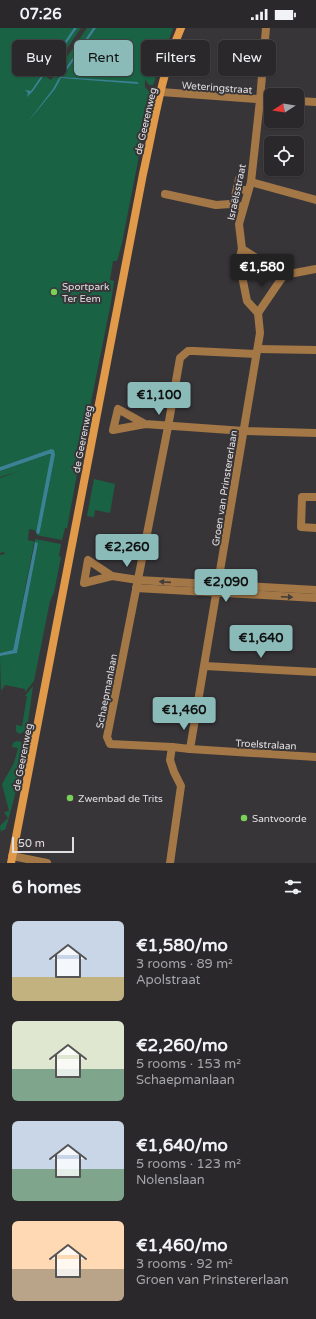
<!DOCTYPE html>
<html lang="en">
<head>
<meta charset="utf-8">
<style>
  :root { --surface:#2a282b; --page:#323033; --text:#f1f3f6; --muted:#a5a6a9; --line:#464447; --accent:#8bbbb9 }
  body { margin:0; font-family:"Varela Round",sans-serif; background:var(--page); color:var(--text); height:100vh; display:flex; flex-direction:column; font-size:15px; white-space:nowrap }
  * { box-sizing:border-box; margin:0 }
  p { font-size:13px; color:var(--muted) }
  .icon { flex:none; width:22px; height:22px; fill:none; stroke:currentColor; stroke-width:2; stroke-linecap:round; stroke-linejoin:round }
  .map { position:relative; height:835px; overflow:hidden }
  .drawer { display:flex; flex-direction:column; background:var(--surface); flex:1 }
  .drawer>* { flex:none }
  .hud { position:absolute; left:12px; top:12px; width:292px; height:36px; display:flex; gap:8px }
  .needle { width:26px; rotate:258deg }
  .controls { position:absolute; left:264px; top:60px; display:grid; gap:8px }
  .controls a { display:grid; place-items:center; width:40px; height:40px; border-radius:6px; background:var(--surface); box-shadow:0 1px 3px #0004,0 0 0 1px var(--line); font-size:20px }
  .scale { position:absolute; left:12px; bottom:10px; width:62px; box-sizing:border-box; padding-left:4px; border:2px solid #e0dee1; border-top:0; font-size:11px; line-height:14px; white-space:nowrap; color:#e0dee1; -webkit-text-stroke:3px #383539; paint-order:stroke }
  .price { position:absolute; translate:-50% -34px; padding:0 9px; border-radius:4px; background:var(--accent); color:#111; font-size:13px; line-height:26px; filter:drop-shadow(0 1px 2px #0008) }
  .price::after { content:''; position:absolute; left:50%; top:24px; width:12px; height:9px; margin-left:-6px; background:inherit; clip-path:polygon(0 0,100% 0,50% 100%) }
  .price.current { background:#222; color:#fff }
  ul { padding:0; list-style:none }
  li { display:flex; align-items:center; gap:12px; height:100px; padding:0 12px }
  li span { display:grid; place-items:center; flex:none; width:112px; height:80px; border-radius:6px; color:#555 }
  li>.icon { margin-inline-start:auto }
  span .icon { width:48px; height:48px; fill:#fffc; stroke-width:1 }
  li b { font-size:17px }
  h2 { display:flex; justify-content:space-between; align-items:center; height:48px; padding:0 12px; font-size:17px }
  .pill { padding:0 14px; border-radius:6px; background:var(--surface); box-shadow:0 1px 3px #0004,0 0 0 1px var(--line); font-size:14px; line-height:36px }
  .pill.current { background:var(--accent); color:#111 }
  .status { display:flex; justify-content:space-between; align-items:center; height:28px; padding:0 20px; background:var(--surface); direction:ltr }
  .status svg { height:11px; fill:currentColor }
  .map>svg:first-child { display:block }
  .green { fill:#196344 }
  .water { fill:#398395 }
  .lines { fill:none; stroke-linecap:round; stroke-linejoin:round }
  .minor { stroke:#a47747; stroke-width:8 }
  .tertiary { stroke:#a47747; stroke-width:8 }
  .secondary { stroke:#e19a49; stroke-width:8 }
  .oneway { fill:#433c3a }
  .poi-dot { fill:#79d157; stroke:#383539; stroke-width:1.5 }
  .labels { text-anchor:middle; stroke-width:4; stroke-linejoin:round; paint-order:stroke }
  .street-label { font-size:10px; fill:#e0dee1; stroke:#383539 }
  .poi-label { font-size:10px; fill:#e0dee1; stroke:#383539; text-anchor:start }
</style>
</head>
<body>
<div class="status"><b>07:26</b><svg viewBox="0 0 49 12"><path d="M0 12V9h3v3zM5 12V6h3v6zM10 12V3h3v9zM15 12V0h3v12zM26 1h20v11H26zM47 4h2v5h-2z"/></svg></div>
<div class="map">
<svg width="316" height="835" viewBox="0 0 316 835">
  <rect width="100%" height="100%" fill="#383539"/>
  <g class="green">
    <polygon points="0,0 75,0 44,47 77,0 81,0 47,49 51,52 87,0 93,0 59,50 57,56 61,50 139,55 62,49 96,0 173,0 153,57 149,57 145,51 145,59 151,66 122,215 117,233 113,233 110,252 114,253 111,274 85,404 82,415 78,415 77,421 81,422 80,430 67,500 65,500 62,512 36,507 40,503 55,427 51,421 0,439"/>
    <polygon points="49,426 52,427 37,503 29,501 28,512 35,514 35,511 61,516 59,528 61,529 54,564 50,573 34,653 25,664 25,661 5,657 1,663 0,628 17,625 38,515 34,515 13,622 0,625 0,527 5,526 4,524 0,525 0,450 20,443 0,449 0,443"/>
    <polygon points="94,451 115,456 110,485 95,482 94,489 87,488"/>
    <polygon points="33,658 27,702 19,706 16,703 16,697 22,698 27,668 25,668"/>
    <path d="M17,713L21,714C27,724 10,789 5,802H2L1,805L0,798L8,790L4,784L9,783L2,756L14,735L18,720L12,719L13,715Z"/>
  </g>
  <g class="water">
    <polygon points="74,0 77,0 33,63 27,69 28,65 25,62 31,63"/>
    <polygon points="93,0 96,0 62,49 137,54 139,56 61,50 55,61 27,95 53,61 59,50"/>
    <polygon points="51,421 54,422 55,427 40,503 39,506 36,505 51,426 49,426 0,443 0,439"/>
    <polygon points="35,514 38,515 17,625 0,628 0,625 13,622"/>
  </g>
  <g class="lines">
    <g class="minor">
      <polyline points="161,64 271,72"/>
      <polyline points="297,73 316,74"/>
      <polyline points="239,151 237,160 248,163"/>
      <polyline points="251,154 316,172"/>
      <polyline points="165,166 216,177 230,176 243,179"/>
      <polyline points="234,172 237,160"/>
      <polyline points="242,221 284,247"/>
      <polyline points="258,285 284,247 316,241"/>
      <polyline points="258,321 316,322"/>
      <polyline points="145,396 118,381 113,402 145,396 244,403 316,405"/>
      <polyline points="316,469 302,469 301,499 316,500"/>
      <polyline points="112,548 88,532 84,555 112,548 138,552 316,562"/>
      <polyline points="136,560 316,570"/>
      <polyline points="205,638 316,644"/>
      <polyline points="172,719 110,716 107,709 168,399 180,330 188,323 194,323 256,326"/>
      <polyline points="190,721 316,729"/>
      <polyline points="170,835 181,758 174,744 170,732 172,719 190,721 260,305 258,285 247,273 239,233 242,221 239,196 251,154 260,72 266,0"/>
    </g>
    <polyline class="tertiary" points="12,828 47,835"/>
    <path class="secondary" d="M11,835L143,146C154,97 161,46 181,0"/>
  </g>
  <defs><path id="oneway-solid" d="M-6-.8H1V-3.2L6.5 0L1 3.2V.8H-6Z"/></defs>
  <g class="oneway">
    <use href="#oneway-solid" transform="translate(165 554) rotate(-176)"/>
    <use href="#oneway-solid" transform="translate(287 569) rotate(3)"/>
  </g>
  <g class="poi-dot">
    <circle cx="54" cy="264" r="4"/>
    <circle cx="70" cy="770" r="4"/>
    <circle cx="244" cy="790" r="4"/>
  </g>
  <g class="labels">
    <g class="street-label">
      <text transform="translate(217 59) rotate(4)" y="4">Weteringstraat</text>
      <text transform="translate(145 93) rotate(-77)" y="4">de Geerenweg</text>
      <text transform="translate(236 164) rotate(-78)" y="4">Israëlsstraat</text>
      <text transform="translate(82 411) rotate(-79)" y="4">de Geerenweg</text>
      <text transform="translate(224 460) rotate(-81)" y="4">Groen van Prinstererlaan</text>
      <text transform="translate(106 663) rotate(-79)" y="4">Schaepmanlaan</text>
      <text transform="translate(266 716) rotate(3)" y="4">Troelstralaan</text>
      <text transform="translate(22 729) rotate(-79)" y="4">de Geerenweg</text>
    </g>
    <g class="poi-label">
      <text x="62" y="262">Sportpark<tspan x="62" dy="12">Ter Eem</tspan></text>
      <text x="78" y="774">Zwembad de Trits</text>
      <text x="252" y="794">Santvoorde</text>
    </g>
  </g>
</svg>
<div class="controls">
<a><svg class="needle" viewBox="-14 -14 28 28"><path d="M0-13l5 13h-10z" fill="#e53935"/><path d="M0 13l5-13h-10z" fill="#a5a6a9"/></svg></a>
<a><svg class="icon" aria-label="locate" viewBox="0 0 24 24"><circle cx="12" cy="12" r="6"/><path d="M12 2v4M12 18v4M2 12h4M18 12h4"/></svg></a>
</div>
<div class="scale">50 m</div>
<b class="price current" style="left:262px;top:260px">€1,580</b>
<b class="price" style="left:159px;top:388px">€1,100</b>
<b class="price" style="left:127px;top:540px">€2,260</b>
<b class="price" style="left:226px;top:575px">€2,090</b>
<b class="price" style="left:261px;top:631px">€1,640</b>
<b class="price" style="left:184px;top:703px">€1,460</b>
<div class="hud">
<a class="pill">Buy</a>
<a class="pill current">Rent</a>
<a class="pill">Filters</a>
<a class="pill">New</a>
</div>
</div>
<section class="drawer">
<h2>6 homes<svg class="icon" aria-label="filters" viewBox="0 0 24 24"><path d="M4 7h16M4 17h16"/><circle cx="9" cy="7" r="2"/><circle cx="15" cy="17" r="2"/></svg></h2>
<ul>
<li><span style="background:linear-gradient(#c9d6e8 70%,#c2b280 0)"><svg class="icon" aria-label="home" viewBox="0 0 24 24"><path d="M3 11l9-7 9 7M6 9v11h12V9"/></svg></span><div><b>€1,580/mo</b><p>3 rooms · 89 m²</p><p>Apolstraat</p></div></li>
<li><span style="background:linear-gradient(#dfe7d0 60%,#7fa58c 0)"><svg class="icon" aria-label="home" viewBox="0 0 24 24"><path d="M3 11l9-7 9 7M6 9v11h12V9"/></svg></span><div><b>€2,260/mo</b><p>5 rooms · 153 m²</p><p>Schaepmanlaan</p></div></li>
<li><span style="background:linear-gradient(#c9d6e8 60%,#7fa58c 0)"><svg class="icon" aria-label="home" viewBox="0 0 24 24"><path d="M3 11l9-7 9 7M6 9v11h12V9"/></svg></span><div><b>€1,640/mo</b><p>5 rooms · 123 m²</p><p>Nolenslaan</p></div></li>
<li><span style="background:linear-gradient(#ffd9b3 60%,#b9a48a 0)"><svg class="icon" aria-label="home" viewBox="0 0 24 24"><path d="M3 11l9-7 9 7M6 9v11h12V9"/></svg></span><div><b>€1,460/mo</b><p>3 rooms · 92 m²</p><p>Groen van Prinstererlaan</p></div></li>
</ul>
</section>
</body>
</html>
